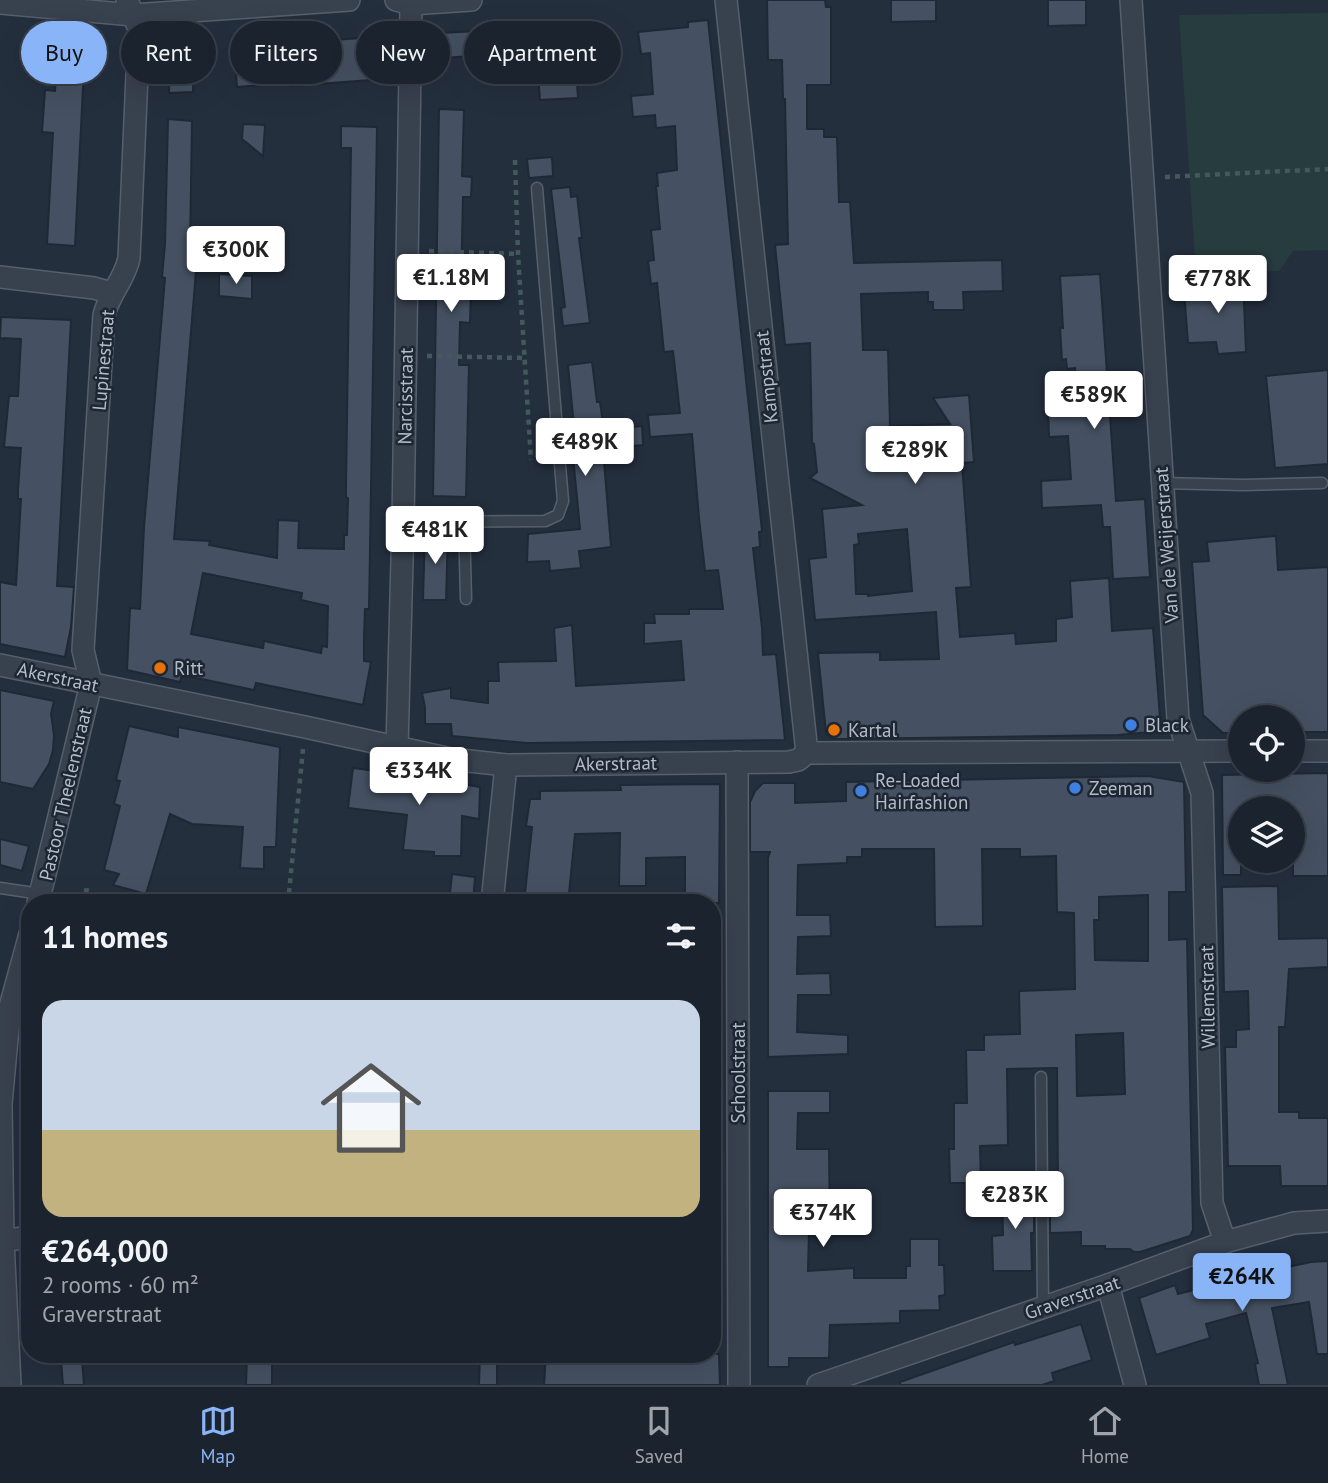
<!DOCTYPE html>
<html lang="en">
<head>
<meta charset="utf-8">
<style>
  :root { --surface:#1b232e; --page:#242b36; --text:#f1f3f6; --muted:#a0a4aa; --line:#39404a; --accent:#8ab4f8 }
  body { margin:0; font-family:"PT Sans",sans-serif; background:var(--page); color:var(--text); height:100vh; display:flex; flex-direction:column; font-size:26px; white-space:nowrap }
  * { box-sizing:border-box; margin:0 }
  p { font-size:23px; color:var(--muted) }
  .icon { flex:none; width:38px; height:38px; fill:none; stroke:currentColor; stroke-width:2; stroke-linecap:round; stroke-linejoin:round }
  .map { position:relative; flex:1; overflow:hidden }
  .side { position:absolute; left:21px; top:894px; width:700px; height:469px; display:flex; flex-direction:column; background:var(--surface); border-radius:28px; box-shadow:0 7px 28px #0002,0 0 0 2px var(--line) }
  .side>* { flex:none }
  .guide { position:absolute; left:21px; top:21px; width:700px; height:63px; display:flex; gap:14px }
  .controls { position:absolute; left:1228px; top:705px; display:grid; gap:14px }
  .controls a { display:grid; place-items:center; width:77px; height:77px; border-radius:50%; background:var(--surface); box-shadow:0 7px 28px #0002,0 0 0 2px var(--line); font-size:35px }
  .price { position:absolute; translate:-50% -60px; padding:0 16px; border-radius:7px; background:#fff; color:#222; font-size:23px; line-height:46px; filter:drop-shadow(0 2px 4px #0008) }
  .price::after { content:''; position:absolute; left:50%; top:42px; width:21px; height:16px; margin-left:-10px; background:inherit; clip-path:polygon(0 0,100% 0,50% 100%) }
  .price.selected { background:var(--accent); color:#111 }
  ul { padding:0; list-style:none }
  li { display:grid; align-content:center; gap:14px; height:371px; padding:0 21px }
  li+li { border-top:2px solid var(--line) }
  li span { display:grid; place-items:center; height:217px; border-radius:21px; color:#555 }
  li>.icon { margin-inline-start:auto }
  span .icon { width:126px; height:126px; fill:#fffc; stroke-width:1 }
  li b { font-size:30px }
  h2 { display:flex; justify-content:space-between; align-items:center; height:84px; padding:0 21px; font-size:30px }
  .pill { padding:0 24px; border-radius:32px; background:var(--surface); box-shadow:0 7px 28px #0002,0 0 0 2px var(--line); font-size:24px; line-height:63px }
  .pill.selected { background:var(--accent); color:#111 }
  .tab-bar { display:flex; justify-content:space-around; align-items:center; height:98px; border-top:2px solid var(--line); background:var(--surface); font-size:19px; color:var(--muted) }
  .tab-bar a { display:grid; justify-items:center; gap:4px }
  .tab-bar .selected { color:var(--accent) }
  .map>svg:first-child { display:block }
  .green { fill:#263c3f }
  .building { fill:#455162; stroke:#1f2835; stroke-width:2; fill-rule:evenodd }
  .lines { fill:none; stroke-linecap:round; stroke-linejoin:round }
  .lane-casing { stroke:#565f6c; stroke-width:13 }
  .street-casing { stroke:#565f6c; stroke-width:24 }
  .path { stroke:#44595c; stroke-width:4.5; stroke-dasharray:5 5; stroke-linecap:butt }
  .lane { stroke:#38414e; stroke-width:10 }
  .street { stroke:#38414e; stroke-width:21 }
  .food-dot { fill:#e8710a; stroke:#1d2633; stroke-width:2.5 }
  .shop-dot { fill:#3f7fe0; stroke:#1d2633; stroke-width:2.5 }
  .labels { text-anchor:middle; stroke-width:5; stroke-linejoin:round; paint-order:stroke }
  .street-label { font-size:19px; fill:#b4bcc9; stroke:#1d2633 }
  .poi-label { font-size:19px; fill:#b4bcc9; stroke:#1d2633; text-anchor:start }
</style>
</head>
<body>
<div class="map">
<svg width="1328" height="1385" viewBox="0 0 1328 1385">
  <rect width="100%" height="100%" fill="#242f3e"/>
  <g class="green">
    <polygon points="1328,13 1328,250 1293,251 1279,271 1196,274 1179,15"/>
    <polygon points="24,1146 30,1146 30,1223 25,1221"/>
  </g>
  <g class="building">
    <path d="M767,0H825L826,7H831V85H807V129H824V137H837L839,202H850L854,263L1002,260L1003,291L963,292L964,310H933V302H928V292L861,294L863,350H888L890,426L950,424L933,398L969,395L974,462L962,463L971,587L956,588L960,637L1015,633L1016,644L1056,641V619L1072,617L1070,581L1109,578L1112,631L1153,628L1161,731L1118,735L847,739H833L826,733L818,653L880,652V660L939,659L936,612L815,620L809,559L826,557L822,509L862,505L810,478L817,472L814,444L812,443L810,343L785,345L775,245L788,244L785,99H783L782,60H768ZM907,529L912,591L868,596V594H856L854,545L859,544L858,534Z"/>
    <polygon points="891,0 936,0 936,21 891,22"/>
    <polygon points="1048,0 1086,0 1086,25 1048,26"/>
    <polygon points="708,20 762,531 759,532 760,547 753,548 762,628 763,655 776,654 785,740 527,743 452,736 451,724 425,724 425,707 422,693 451,688 451,698 488,703 488,681 499,681 498,662 556,661 554,628 572,625 576,686 684,680 681,641 644,644 644,623 655,623 654,614 689,614 689,609 723,609 718,570 705,571 699,518 692,434 650,437 648,415 680,413 673,351 664,352 657,283 651,284 648,261 654,260 651,230 660,229 656,186 658,186 657,173 677,170 675,126 656,128 655,115 633,117 631,96 653,94 650,53 641,54 638,32 688,27 688,22"/>
    <polygon points="574,26 576,48 595,46 598,81 577,82 578,98 540,100 537,62 488,65 487,55 442,58 441,33"/>
    <polygon points="376,37 379,77 371,77 371,80 291,86 291,83 237,87 234,47"/>
    <polygon points="58,46 85,48 75,246 47,244 53,133 42,132 45,90 55,91"/>
    <polygon points="170,53 194,53 193,92 169,93"/>
    <polygon points="439,109 464,110 462,176 472,177 471,197 463,197 461,288 471,287 470,323 460,322 459,365 469,365 466,497 433,496"/>
    <path d="M168,119L192,121L190,249L202,250L201,271H196L174,539L210,541L209,545L277,558L278,520L299,521L298,548L344,549V535H347L348,498L346,497V486L351,148H341V126L377,127L369,609H365L364,637V661L371,662L363,705L256,683L254,690L182,675L180,682L127,670L130,608L140,609L144,527L165,278L162,277L165,244ZM203,573L302,593L301,600L328,606L327,647L322,646L321,653L264,641L263,648L191,634Z"/>
    <polygon points="243,124 265,125 263,156 242,139"/>
    <polygon points="552,157 553,176 529,178 527,159"/>
    <polygon points="570,187 571,197 577,196 582,238 579,238 590,323 563,326 561,308 565,307 551,189"/>
    <polygon points="219,274 252,276 252,299 219,296"/>
    <polygon points="1100,274 1116,501 1145,499 1150,577 1113,579 1110,527 1103,527 1101,505 1042,508 1041,481 1071,479 1068,436 1049,437 1048,409 1078,408 1075,368 1067,369 1066,359 1062,360 1060,328 1063,328 1060,276"/>
    <polygon points="1243,276 1246,352 1218,354 1216,342 1188,343 1184,291 1215,289 1214,278"/>
    <polygon points="1,317 71,320 57,586 74,587 71,627 65,657 0,644 0,582 16,585 21,499 18,499 18,490 21,448 4,447 9,396 18,396 21,339 0,338"/>
    <polygon points="592,362 597,402 600,402 604,430 642,426 643,445 603,449 611,547 579,551 581,568 550,571 549,561 527,562 528,534 580,529 572,446 576,446 568,365"/>
    <polygon points="1328,370 1328,464 1275,468 1266,376"/>
    <polygon points="425,532 448,532 446,600 423,600"/>
    <polygon points="1276,536 1278,570 1328,567 1328,732 1293,732 1293,718 1241,718 1241,733 1223,733 1203,715 1192,562 1209,561 1207,542"/>
    <polygon points="0,690 54,701 51,714 54,735 53,750 49,764 33,789 0,782"/>
    <polygon points="129,726 178,737 178,727 280,747 276,847 264,847 264,869 240,868 243,827 192,824 170,814 146,894 113,885 119,874 104,870 120,806 114,804 120,781 116,780"/>
    <polygon points="353,768 415,776 480,787 479,819 462,816 461,856 434,856 434,852 403,850 407,815 348,808"/>
    <polygon points="1328,773 1328,876 1293,876 1293,808 1241,808 1241,875 1223,875 1222,775"/>
    <path d="M1148,776L1184,782L1186,892H1169V940L1187,939L1193,1230L1190,1236L1140,1252H1134L1130,1249H1105V1246H1081V1232L1050,1233V1186H1058L1057,1068L1007,1069L1008,1145L980,1146L981,1183H950L949,1149H954V1103H967L966,1050H984V1035L1020,1034L1019,991L1075,989L1074,913L1057,912L1056,856L1020,857V849H982L983,926L935,927L934,849H862V857H847V863L798,865L797,915H830L831,936L798,937L797,974L830,973L831,995H798L797,1032L848,1035V1054L768,1057V858L770,852H750V802L755,791L763,783H795V803L846,801V782ZM1148,895V961L1095,960L1094,920H1099V897ZM1123,1033L1125,1094L1077,1096L1076,1035Z"/>
    <polygon points="720,784 719,903 685,903 685,857 646,858 646,886 619,886 620,833 575,834 568,903 524,903 532,827 526,826 530,799 540,799 540,791 621,790 620,785"/>
    <polygon points="0,839 29,846 22,871 0,865"/>
    <polygon points="452,874 475,877 473,903 449,903"/>
    <polygon points="1278,886 1279,939 1328,938 1328,967 1289,969 1285,1027 1279,1027 1279,1112 1299,1112 1299,1118 1328,1118 1328,1186 1281,1186 1280,1166 1228,1166 1225,1047 1236,1047 1236,1030 1249,1029 1248,991 1224,992 1222,887"/>
    <polygon points="768,1091 830,1091 830,1113 798,1113 797,1149 829,1149 830,1230 809,1230 808,1271 854,1268 854,1278 906,1278 906,1266 910,1266 910,1239 939,1239 939,1265 944,1265 945,1295 939,1296 940,1310 900,1311 900,1323 830,1325 829,1358 789,1358 789,1367 768,1367"/>
    <polygon points="1034,1186 1034,1233 1031,1233 1032,1271 993,1271 992,1236 1003,1235 1002,1187"/>
    <polygon points="1328,1261 1328,1354 1317,1354 1309,1302 1272,1308 1288,1385 1259,1385 1255,1364 1258,1363 1246,1313 1206,1324 1210,1338 1156,1355 1139,1298 1175,1285 1178,1294 1254,1274 1311,1262"/>
    <polygon points="1081,1324 1092,1360 1052,1373 1054,1381 1042,1385 900,1385 900,1382 1014,1342 1015,1345"/>
    <polygon points="247,1354 272,1354 272,1385 246,1385"/>
    <polygon points="480,1354 497,1354 497,1385 479,1385"/>
    <polygon points="546,1354 719,1354 720,1385 544,1385"/>
    <polygon points="82,1358 84,1385 63,1385 61,1360"/>
  </g>
  <g class="lines">
    <defs>
      <g id="lane">
        <polyline points="1162,483 1243,485 1322,483"/>
        <polyline points="403,522 545,521 558,515 563,501 537,188"/>
        <polyline points="464,522 466,599"/>
        <polyline points="0,888 41,894"/>
        <polyline points="1041,1077 1043,1308"/>
      </g>
      <g id="street">
        <polyline points="396,0 411,4 471,0"/>
        <polyline points="726,0 807,753"/>
        <polyline points="1131,0 1178,719 1202,793 1212,1203 1225,1242"/>
        <polyline points="0,3 133,15 349,0"/>
        <polyline points="0,277 94,288 112,293"/>
        <polyline points="0,665 305,727 451,759 506,765 789,762 798,760 807,753 1241,751"/>
        <polyline points="397,747 403,522 411,4"/>
        <polyline points="1293,751 1328,751"/>
        <polyline points="737,762 739,1385"/>
        <path d="M38,903L91,684L83,650L104,315C109,294 125,279 129,258L139,29L127,0"/>
        <polyline points="492,903 506,765"/>
        <polyline points="0,1241 30,1237"/>
        <polyline points="1108,1285 1135,1385"/>
        <polyline points="10,1385 3,1241 1,1104 10,1007 30,934"/>
        <polyline points="818,1385 1108,1285 1225,1242 1294,1223 1328,1221"/>
      </g>
    </defs>
    <use href="#lane" class="lane-casing"/>
    <use href="#street" class="street-casing"/>
    <g class="path">
      <polyline points="515,160 518,254 531,460"/>
      <polyline points="1165,177 1328,169"/>
      <polyline points="429,251 518,254"/>
      <polyline points="427,356 525,358"/>
      <polyline points="84,890 90,891"/>
      <polyline points="288,903 303,749"/>
    </g>
    <use href="#lane" class="lane"/>
    <use href="#street" class="street"/>
  </g>
  <g class="food-dot">
    <circle cx="160" cy="668" r="7"/>
    <circle cx="834" cy="730" r="7"/>
  </g>
  <g class="shop-dot">
    <circle cx="1131" cy="725" r="7"/>
    <circle cx="1075" cy="788" r="7"/>
    <circle cx="861" cy="791" r="7"/>
  </g>
  <g class="labels">
    <g class="street-label">
      <text transform="translate(103 360) rotate(-85)" y="7">Lupinestraat</text>
      <text transform="translate(766 377) rotate(-96)" y="7">Kampstraat</text>
      <text transform="translate(405 396) rotate(-89)" y="7">Narcisstraat</text>
      <text transform="translate(1166 545) rotate(-94)" y="7">Van de Weijerstraat</text>
      <text transform="translate(58 677) rotate(12)" y="7">Akerstraat</text>
      <text transform="translate(616 763) rotate(-1)" y="7">Akerstraat</text>
      <text transform="translate(65 794) rotate(-77)" y="7">Pastoor Theelenstraat</text>
      <text transform="translate(1207 997) rotate(-91)" y="7">Willemstraat</text>
      <text transform="translate(738 1073) rotate(-90)" y="7">Schoolstraat</text>
      <text transform="translate(1072 1297) rotate(-19)" y="7">Graverstraat</text>
    </g>
    <g class="poi-label">
      <text x="174" y="675">Ritt</text>
      <text x="1145" y="732">Black</text>
      <text x="848" y="737">Kartal</text>
      <text x="875" y="787">Re-Loaded<tspan x="875" dy="22">Hairfashion</tspan></text>
      <text x="1089" y="795">Zeeman</text>
    </g>
  </g>
</svg>
<div class="controls">
<a><svg class="icon" aria-label="locate" viewBox="0 0 24 24"><circle cx="12" cy="12" r="6"/><path d="M12 2v4M12 18v4M2 12h4M18 12h4"/></svg></a>
<a><svg class="icon" aria-label="layers" viewBox="0 0 24 24"><path d="M12 4l9 5-9 5-9-5zM3 14l9 5 9-5"/></svg></a>
</div>
<b class="price" style="left:236px;top:286px">€300K</b>
<b class="price" style="left:451px;top:314px">€1.18M</b>
<b class="price" style="left:1218px;top:315px">€778K</b>
<b class="price" style="left:1094px;top:431px">€589K</b>
<b class="price" style="left:585px;top:478px">€489K</b>
<b class="price" style="left:915px;top:486px">€289K</b>
<b class="price" style="left:435px;top:566px">€481K</b>
<b class="price" style="left:419px;top:807px">€334K</b>
<b class="price" style="left:1015px;top:1231px">€283K</b>
<b class="price" style="left:823px;top:1249px">€374K</b>
<b class="price selected" style="left:1242px;top:1313px">€264K</b>
<div class="guide">
<a class="pill selected">Buy</a>
<a class="pill">Rent</a>
<a class="pill">Filters</a>
<a class="pill">New</a>
<a class="pill">Apartment</a>
</div>
<section class="side">
<h2>11 homes<svg class="icon" aria-label="filters" viewBox="0 0 24 24"><path d="M4 7h16M4 17h16"/><circle cx="9" cy="7" r="2"/><circle cx="15" cy="17" r="2"/></svg></h2>
<ul>
<li><span style="background:linear-gradient(#c9d6e8 60%,#c2b280 0)"><svg class="icon" aria-label="home" viewBox="0 0 24 24"><path d="M3 11l9-7 9 7M6 9v11h12V9"/></svg></span><div><b>€264,000</b><p>2 rooms · 60 m²</p><p>Graverstraat</p></div></li>
</ul>
</section>
</div>
<nav class="tab-bar">
<a class="selected"><svg class="icon" aria-label="map" viewBox="0 0 24 24"><path d="M3 6l6-2 6 2 6-2v14l-6 2-6-2-6 2zM9 4v14M15 6v14"/></svg>Map</a>
<a><svg class="icon" aria-label="saved" viewBox="0 0 24 24"><path d="M7 4h10v16l-5-4-5 4z"/></svg>Saved</a>
<a><svg class="icon" aria-label="home" viewBox="0 0 24 24"><path d="M3 11l9-7 9 7M6 9v11h12V9"/></svg>Home</a>
</nav>
</body>
</html>
